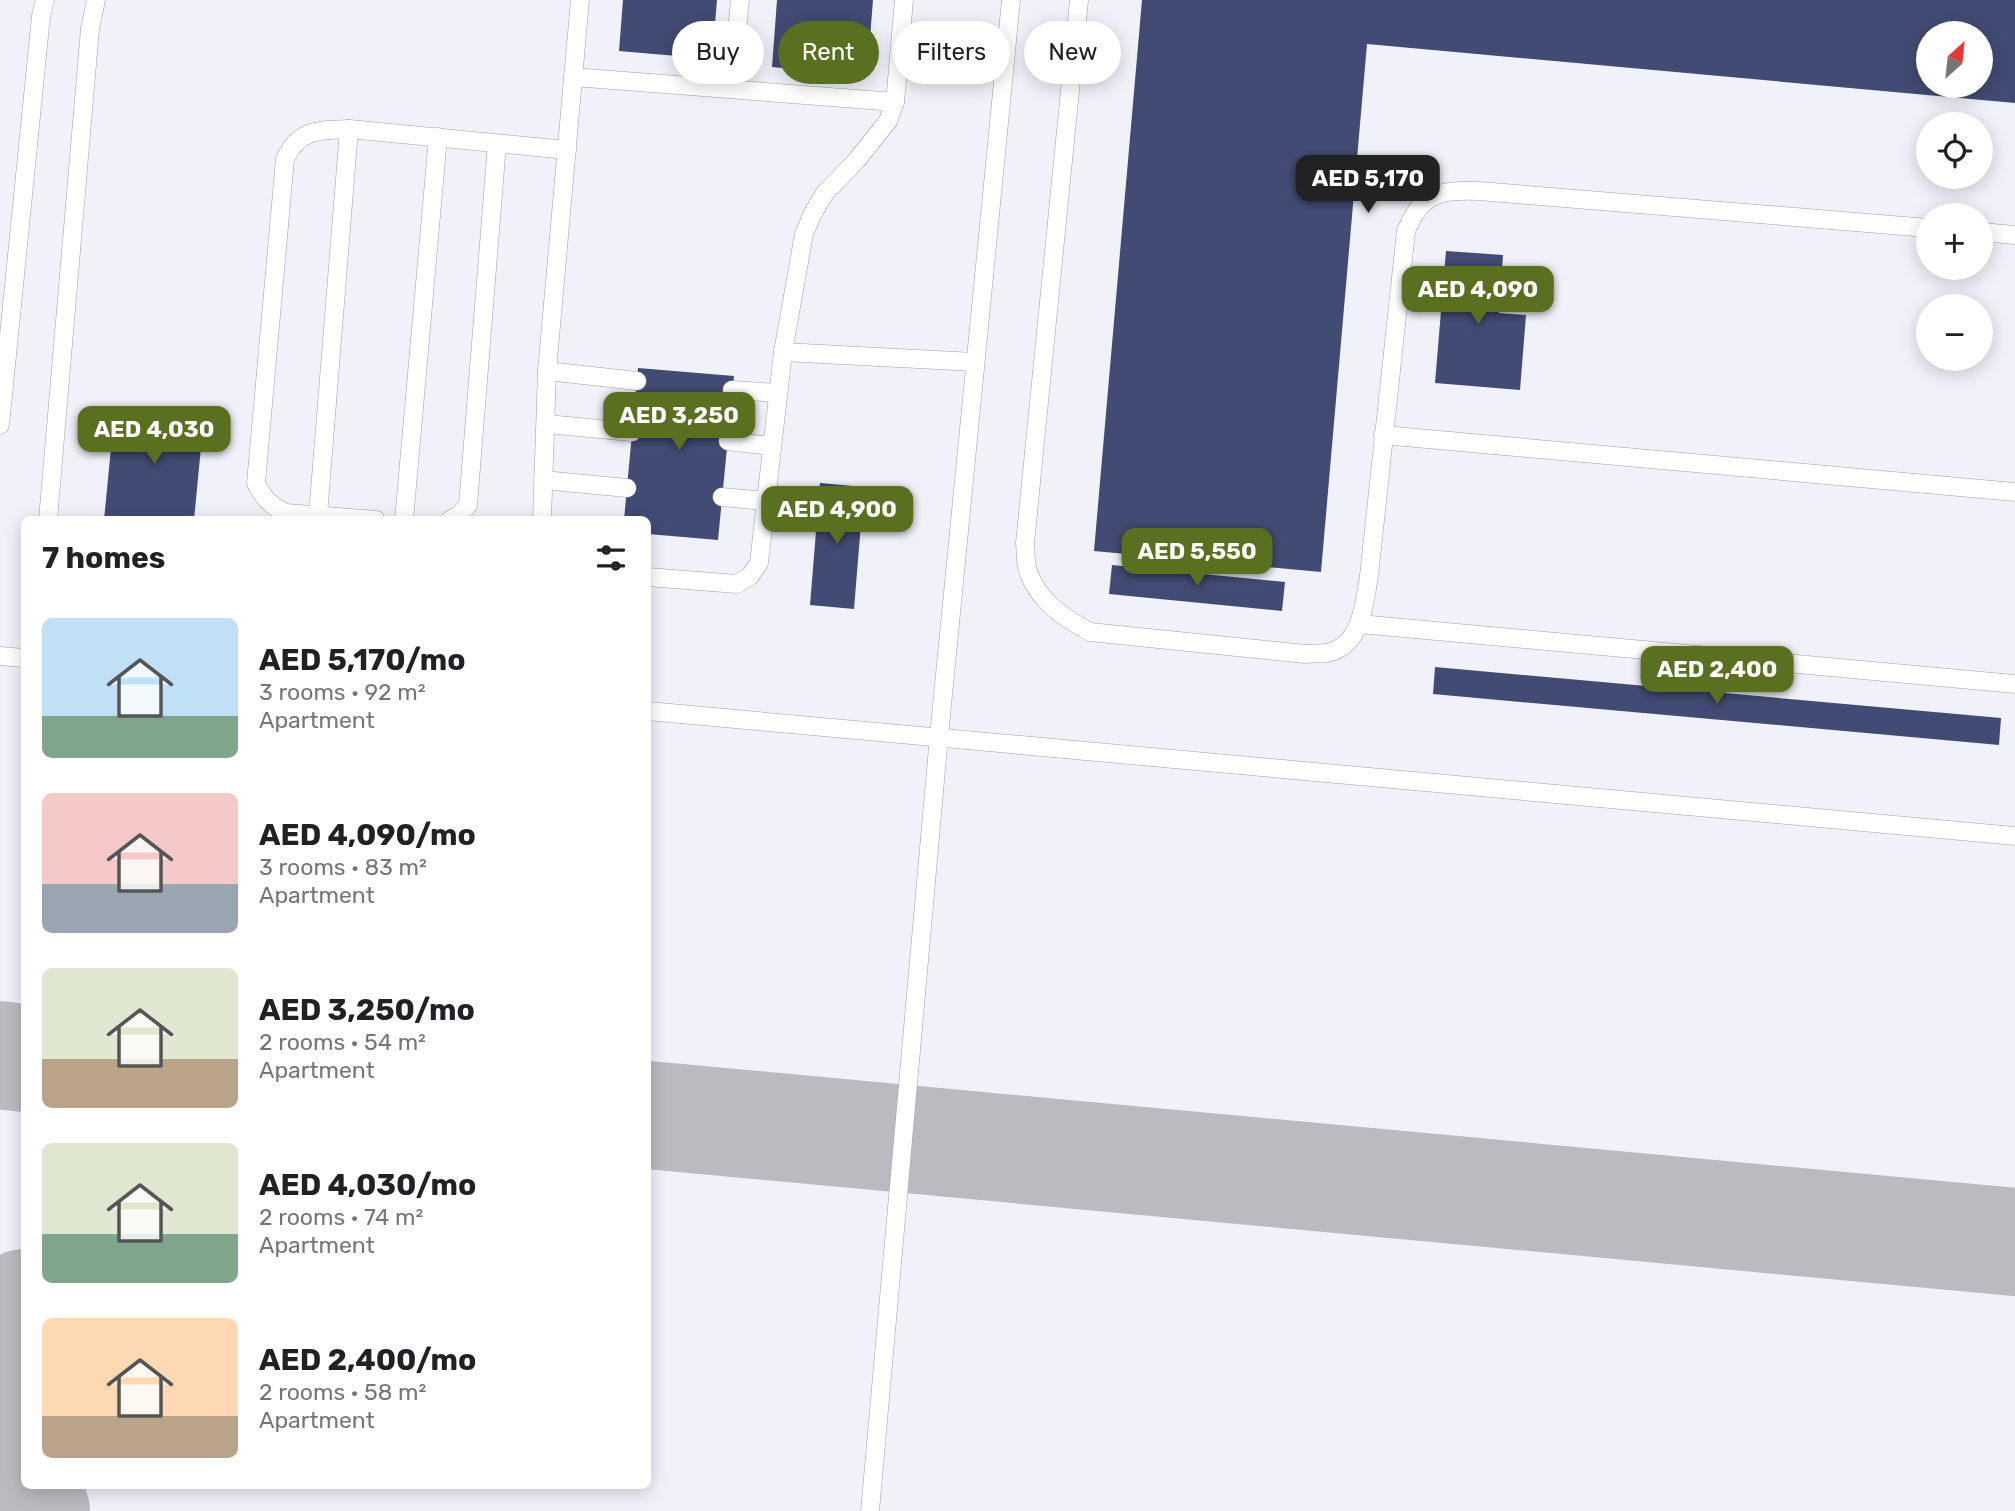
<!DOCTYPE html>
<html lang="en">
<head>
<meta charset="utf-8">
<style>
  :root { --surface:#fff; --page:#f6f6f6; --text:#202124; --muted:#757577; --accent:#597020 }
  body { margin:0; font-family:Rubik,sans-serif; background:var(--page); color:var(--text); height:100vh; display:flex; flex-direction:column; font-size:26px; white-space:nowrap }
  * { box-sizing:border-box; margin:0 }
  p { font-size:23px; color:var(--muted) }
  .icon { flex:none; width:38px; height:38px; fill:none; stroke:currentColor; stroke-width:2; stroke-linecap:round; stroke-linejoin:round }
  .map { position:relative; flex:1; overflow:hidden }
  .sheet { position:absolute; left:21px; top:516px; width:630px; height:973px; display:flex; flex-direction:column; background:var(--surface); border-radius:10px; box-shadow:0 4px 18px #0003 }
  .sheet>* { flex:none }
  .top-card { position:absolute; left:672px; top:21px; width:665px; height:63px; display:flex; gap:14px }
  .needle { width:46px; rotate:27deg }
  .tools { position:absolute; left:1916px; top:21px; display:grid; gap:14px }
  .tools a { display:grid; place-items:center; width:77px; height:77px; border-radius:50%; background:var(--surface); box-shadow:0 4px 18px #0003; font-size:35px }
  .price { position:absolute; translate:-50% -60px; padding:0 16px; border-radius:14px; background:var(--accent); color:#fff; font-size:23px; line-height:46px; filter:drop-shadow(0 2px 4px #0008) }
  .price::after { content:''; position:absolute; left:50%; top:42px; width:21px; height:16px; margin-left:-10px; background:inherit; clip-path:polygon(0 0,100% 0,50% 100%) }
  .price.current { background:#222; color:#fff }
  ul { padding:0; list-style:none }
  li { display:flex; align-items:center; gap:21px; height:175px; padding:0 21px }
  li span { display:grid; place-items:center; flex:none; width:196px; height:140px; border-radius:10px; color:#555 }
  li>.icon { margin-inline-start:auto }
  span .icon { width:84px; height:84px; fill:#fffc; stroke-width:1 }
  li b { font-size:30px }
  h2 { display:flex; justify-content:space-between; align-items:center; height:84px; padding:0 21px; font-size:30px }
  .pill { padding:0 24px; border-radius:32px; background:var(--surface); box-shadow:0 4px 18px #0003; font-size:24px; line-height:63px }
  .pill.current { background:var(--accent); color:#fff }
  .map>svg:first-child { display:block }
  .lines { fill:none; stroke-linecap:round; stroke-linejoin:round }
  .taxiway { stroke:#babbc1; stroke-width:108 }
  .building { fill:#424b73; fill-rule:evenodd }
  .service-casing { stroke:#9d9fa4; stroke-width:19 }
  .service { stroke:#fff; stroke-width:18 }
</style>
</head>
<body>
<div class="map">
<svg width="2015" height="1511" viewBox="0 0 2015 1511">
  <rect width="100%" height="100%" fill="#f1f2f9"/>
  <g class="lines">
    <g class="taxiway">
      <polyline points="0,1055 24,1058"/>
      <polyline points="648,1115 2015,1242"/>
      <path d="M0,1421C16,1385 9,1343 24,1303"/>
      <polyline points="26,1486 36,1511"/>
    </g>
  </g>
  <g class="building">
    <polygon points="623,0 717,0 712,59 619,51"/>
    <polygon points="777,0 873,0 867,76 772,67"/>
    <path d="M1142,0H2015V103L1367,44L1321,572L1094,551ZM1928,33H1981V86H1928Z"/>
    <polygon points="1446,251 1503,255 1499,313 1526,315 1520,390 1435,383"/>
    <polygon points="638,368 734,376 718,540 648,534 648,520 624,520"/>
    <polygon points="115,407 204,416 194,520 104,520"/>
    <polygon points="820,483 864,487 854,609 810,605"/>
    <polygon points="1112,565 1285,582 1282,611 1109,594"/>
    <polygon points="1435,667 2001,718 1999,745 1433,694"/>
  </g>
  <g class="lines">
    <defs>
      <g id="service">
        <path d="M1079,0L1025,543C1026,552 1025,563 1028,571C1038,601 1064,618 1090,632L1305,654C1312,653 1320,654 1327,653C1362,646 1364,604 1369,576L1406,231C1422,192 1440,190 1479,191L1928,228"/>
        <polyline points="573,77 895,102"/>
        <polyline points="731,89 740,0"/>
        <polyline points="1981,232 2015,235"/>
        <polyline points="783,352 975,362"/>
        <polyline points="547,371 637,381"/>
        <polyline points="732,390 778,393"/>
        <polyline points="546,424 632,432"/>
        <polyline points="0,425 41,16 45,0"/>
        <polyline points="1383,435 2015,492"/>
        <polyline points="728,441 771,446"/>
        <polyline points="543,480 627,488"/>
        <polyline points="722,497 765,501"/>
        <polyline points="318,515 349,129"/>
        <polyline points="48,520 90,29 96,0"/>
        <path d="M376,520L286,513C271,506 263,498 256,483L285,159C299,129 319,130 349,129L567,150"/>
        <polyline points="404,520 438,137"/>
        <polyline points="450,520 459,515 468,505 497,144"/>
        <polyline points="542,520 547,371 580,0"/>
        <polyline points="648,577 737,584 750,576 759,563 783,352 804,234 813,213 825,193 856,161 888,121 895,102 904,0"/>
        <polyline points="1360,624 2015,684"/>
        <polyline points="0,656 24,658"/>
        <polyline points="648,711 2015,836"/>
        <polyline points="870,1511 939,736 1011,0"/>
      </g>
    </defs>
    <use href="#service" class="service-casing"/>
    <use href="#service" class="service"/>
  </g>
</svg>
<div class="tools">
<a><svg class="needle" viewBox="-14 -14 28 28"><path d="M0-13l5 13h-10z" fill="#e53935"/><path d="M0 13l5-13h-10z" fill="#757577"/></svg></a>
<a><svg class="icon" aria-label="locate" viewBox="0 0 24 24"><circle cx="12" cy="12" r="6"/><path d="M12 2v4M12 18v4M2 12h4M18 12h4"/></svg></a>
<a>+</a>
<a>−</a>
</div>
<b class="price current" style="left:1368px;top:215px">AED 5,170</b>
<b class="price" style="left:1478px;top:326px">AED 4,090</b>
<b class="price" style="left:679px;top:452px">AED 3,250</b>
<b class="price" style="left:154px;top:466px">AED 4,030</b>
<b class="price" style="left:837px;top:546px">AED 4,900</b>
<b class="price" style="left:1197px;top:588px">AED 5,550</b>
<b class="price" style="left:1717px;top:706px">AED 2,400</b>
<div class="top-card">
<a class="pill">Buy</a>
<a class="pill current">Rent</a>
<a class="pill">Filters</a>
<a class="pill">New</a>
</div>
<section class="sheet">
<h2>7 homes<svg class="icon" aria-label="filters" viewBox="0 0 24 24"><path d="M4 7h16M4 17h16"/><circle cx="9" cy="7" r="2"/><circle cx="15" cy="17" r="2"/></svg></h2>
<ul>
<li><span style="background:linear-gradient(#bfe0f5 70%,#7fa58c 0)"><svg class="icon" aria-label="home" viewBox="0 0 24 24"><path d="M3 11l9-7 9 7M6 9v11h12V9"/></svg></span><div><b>AED 5,170/mo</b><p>3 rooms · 92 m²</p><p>Apartment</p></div></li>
<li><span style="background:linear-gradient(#f6c9c9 65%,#9aa5b1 0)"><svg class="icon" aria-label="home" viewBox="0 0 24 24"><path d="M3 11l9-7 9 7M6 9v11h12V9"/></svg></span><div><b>AED 4,090/mo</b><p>3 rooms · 83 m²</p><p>Apartment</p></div></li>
<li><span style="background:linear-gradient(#dfe7d0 65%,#b9a48a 0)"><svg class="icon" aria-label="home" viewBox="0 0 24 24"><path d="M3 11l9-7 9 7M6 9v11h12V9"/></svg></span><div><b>AED 3,250/mo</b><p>2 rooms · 54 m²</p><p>Apartment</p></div></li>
<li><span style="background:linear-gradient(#dfe7d0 65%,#7fa58c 0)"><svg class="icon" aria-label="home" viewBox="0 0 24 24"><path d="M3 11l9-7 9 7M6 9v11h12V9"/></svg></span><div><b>AED 4,030/mo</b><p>2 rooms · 74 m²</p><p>Apartment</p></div></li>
<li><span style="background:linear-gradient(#ffd9b3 70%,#b9a48a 0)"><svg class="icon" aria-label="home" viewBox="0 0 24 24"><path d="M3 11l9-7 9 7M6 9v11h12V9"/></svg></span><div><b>AED 2,400/mo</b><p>2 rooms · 58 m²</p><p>Apartment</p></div></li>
</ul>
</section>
</div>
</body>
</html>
